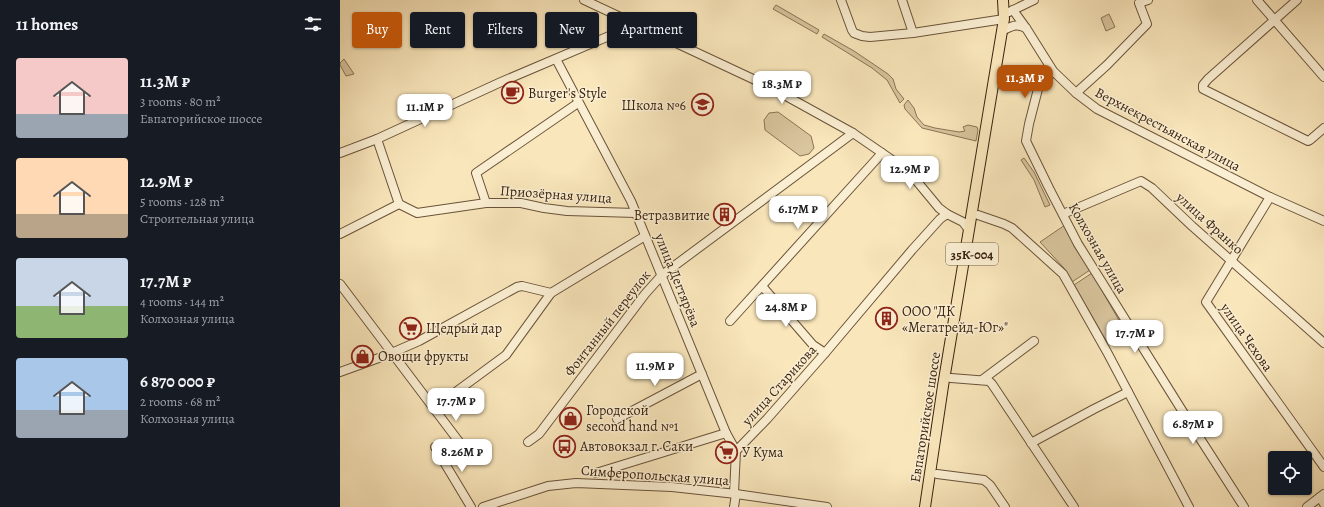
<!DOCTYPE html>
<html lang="en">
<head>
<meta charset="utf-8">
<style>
  :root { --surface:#171b24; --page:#20242c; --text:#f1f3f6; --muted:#9ea1a6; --accent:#b45309 }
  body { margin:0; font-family:Alegreya,serif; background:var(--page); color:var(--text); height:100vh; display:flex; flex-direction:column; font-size:15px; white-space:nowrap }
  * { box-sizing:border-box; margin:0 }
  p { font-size:13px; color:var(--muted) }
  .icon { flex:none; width:22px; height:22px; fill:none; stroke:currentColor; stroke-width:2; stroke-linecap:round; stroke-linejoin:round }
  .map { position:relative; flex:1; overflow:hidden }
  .side { display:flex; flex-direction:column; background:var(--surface); width:340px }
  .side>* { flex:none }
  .top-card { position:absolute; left:12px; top:12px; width:380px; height:36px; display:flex; gap:8px }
  .buttons { position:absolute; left:928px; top:451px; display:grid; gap:8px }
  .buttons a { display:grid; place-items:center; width:44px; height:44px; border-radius:4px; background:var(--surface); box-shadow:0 1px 3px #0004; font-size:20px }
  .price { position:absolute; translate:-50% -34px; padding:0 9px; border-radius:8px; background:#fff; color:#222; font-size:13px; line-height:26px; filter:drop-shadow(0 1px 2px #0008) }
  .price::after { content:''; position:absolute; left:50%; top:24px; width:12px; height:9px; margin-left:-6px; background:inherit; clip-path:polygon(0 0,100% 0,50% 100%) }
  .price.on { background:var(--accent); color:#fff }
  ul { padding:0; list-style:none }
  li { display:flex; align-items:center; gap:12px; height:100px; padding:0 16px }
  li span { display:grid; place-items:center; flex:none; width:112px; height:80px; border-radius:4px; color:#555 }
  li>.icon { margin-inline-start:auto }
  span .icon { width:48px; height:48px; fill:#fffc; stroke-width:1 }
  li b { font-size:17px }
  h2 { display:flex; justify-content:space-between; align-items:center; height:48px; padding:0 16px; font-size:17px }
  .pill { padding:0 14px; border-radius:4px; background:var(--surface); box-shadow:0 1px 3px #0004; font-size:14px; line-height:36px }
  .pill.on { background:var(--accent); color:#fff }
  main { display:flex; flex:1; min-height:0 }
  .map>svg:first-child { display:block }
  .green { fill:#d9c59e; stroke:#8a7456 }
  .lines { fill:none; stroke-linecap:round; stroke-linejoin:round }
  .minor-casing { stroke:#6a5339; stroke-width:10 }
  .major-casing { stroke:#3a220e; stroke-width:12 }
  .minor { stroke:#fbefd3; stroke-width:8 }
  .major { stroke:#f9e6bb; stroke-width:10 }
  .labels { text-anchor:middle; stroke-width:3; stroke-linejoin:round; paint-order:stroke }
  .shield { fill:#fbefd3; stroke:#746049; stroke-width:1 }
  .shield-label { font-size:13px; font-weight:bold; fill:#3a220e }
  .poi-label { font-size:14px; fill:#3a220e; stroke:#fbefd3; text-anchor:start }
  .street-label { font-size:14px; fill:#3a220e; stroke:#fbefd3 }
</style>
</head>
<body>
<main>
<section class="side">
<h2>11 homes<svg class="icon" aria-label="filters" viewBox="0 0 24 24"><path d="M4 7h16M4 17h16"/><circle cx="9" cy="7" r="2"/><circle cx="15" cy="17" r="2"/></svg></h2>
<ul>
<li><span style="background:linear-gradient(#f6c9c9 70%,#9aa5b1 0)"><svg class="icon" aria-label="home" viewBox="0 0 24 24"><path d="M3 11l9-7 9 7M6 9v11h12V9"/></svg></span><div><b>11.3M ₽</b><p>3 rooms · 80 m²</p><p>Евпаторийское шоссе</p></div></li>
<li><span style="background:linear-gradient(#ffd9b3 70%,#b9a48a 0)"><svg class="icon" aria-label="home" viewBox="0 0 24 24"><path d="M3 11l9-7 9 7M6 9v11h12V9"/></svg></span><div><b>12.9M ₽</b><p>5 rooms · 128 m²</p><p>Строительная улица</p></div></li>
<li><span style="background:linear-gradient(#c9d6e8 60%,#8fb573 0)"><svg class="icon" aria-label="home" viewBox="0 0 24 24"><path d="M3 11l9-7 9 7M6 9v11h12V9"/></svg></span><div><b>17.7M ₽</b><p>4 rooms · 144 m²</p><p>Колхозная улица</p></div></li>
<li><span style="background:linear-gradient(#a9c7e8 65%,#9aa5b1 0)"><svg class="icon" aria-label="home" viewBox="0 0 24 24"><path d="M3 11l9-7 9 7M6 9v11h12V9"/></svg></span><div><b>6 870 000 ₽</b><p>2 rooms · 68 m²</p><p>Колхозная улица</p></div></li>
</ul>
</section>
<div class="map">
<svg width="984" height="507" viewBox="0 0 984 507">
  <rect width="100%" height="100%" fill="#f9e6bb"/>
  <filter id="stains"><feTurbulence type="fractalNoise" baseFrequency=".005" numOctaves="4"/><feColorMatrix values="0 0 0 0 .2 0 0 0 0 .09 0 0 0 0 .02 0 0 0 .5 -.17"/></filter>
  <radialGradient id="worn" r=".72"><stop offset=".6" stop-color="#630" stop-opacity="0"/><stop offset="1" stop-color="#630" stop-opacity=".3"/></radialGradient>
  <g class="green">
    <polygon points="436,5 479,30 477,34 433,9"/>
    <polygon points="769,14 775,27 766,31 761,18"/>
    <polygon points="484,34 514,51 548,74 553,79 556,89 564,99 560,103 547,80 532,68 482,37"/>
    <polygon points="4,59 14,74 6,76 0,65 0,63"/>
    <polygon points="568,100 574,108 577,117 584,125 595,128 619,132 625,131 623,127 628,125 637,127 638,130 636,141 582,128 565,109 564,105"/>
    <polygon points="438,112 471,136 474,148 469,154 460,156 425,130 424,120 429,113"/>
    <polygon points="684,158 694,172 710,205 705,207 694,180 681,160"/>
    <polygon points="725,225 750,270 732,282 724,268 700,242"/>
    <polygon points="752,273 785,331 767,342 734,285"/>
  </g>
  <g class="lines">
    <defs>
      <g id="minor">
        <polyline points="244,0 428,86 513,133 561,166 575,179 599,208 607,214 623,222 629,230"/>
        <polyline points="501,0 512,30 514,33 522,36 530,37 573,33 664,19"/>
        <polyline points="562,0 573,33"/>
        <polyline points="917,0 984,77"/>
        <polyline points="957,0 868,79 863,85 863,89 968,141 970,140 984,128"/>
        <polyline points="673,10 686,28 713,71 736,93 757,109 930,197 984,221"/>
        <polyline points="669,12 694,0"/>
        <path d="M666,29C674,25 677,24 686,28"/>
        <polyline points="216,59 291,201 386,433 396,451"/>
        <polyline points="713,71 698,89 689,124 686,141 709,188 738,244 843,412 904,507"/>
        <polyline points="736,93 767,65 807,24 799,3 808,0"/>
        <polyline points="37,139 59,204"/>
        <polyline points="0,153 37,139 161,82 295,25"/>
        <polyline points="930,197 866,302 984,467"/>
        <polyline points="146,203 136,173 238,103"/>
        <polyline points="59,204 77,213 146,203 181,203 204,208 227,211 296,213"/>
        <polyline points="723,214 801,181 812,188 852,226 984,343"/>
        <polyline points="638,215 664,224 672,228 723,274 767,352 849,507"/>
        <polyline points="0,234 59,204"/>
        <polyline points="0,284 126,451"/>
        <polyline points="422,286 473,345 485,353"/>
        <polyline points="390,321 542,153"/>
        <polyline points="0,372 47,355 79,341 177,287 182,286 211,293"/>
        <polyline points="611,378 649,381 652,384 734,507"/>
        <polyline points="642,380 694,341"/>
        <polyline points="94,408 166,355 211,293 305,236"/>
        <polyline points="277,419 362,374"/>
        <polyline points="188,442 199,434 305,294 322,275 513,133"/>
        <polyline points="691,443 754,409 788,392"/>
        <polyline points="95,447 131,507"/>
        <polyline points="256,473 386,433"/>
        <polyline points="597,474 644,480 650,485 665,507"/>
        <polyline points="394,493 396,451 427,419 485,353 572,250 600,219 607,214"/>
        <polyline points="980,497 984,504"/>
        <polyline points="143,507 208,486 236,483 332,487 396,494 487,507"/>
        <polyline points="394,507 396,494"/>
        <polyline points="967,507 984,494"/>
      </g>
      <polyline id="major" points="585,507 603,386 659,49 664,19 663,0"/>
    </defs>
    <use href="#minor" class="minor-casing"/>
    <use href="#major" class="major-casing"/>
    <use href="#minor" class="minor"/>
    <use href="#major" class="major"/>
  </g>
  <defs>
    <symbol id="cafe-ring" viewBox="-11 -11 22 22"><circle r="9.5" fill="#fbefd3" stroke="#8f2418" stroke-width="1.5"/><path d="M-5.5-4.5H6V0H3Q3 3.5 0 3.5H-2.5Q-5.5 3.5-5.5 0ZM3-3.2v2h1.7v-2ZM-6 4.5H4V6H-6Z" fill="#8f2418"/></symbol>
    <symbol id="school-ring" viewBox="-11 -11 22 22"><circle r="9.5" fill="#fbefd3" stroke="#8f2418" stroke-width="1.5"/><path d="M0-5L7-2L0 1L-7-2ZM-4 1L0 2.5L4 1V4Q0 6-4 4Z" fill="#8f2418"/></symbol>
    <symbol id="building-ring" viewBox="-11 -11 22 22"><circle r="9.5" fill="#fbefd3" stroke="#8f2418" stroke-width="1.5"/><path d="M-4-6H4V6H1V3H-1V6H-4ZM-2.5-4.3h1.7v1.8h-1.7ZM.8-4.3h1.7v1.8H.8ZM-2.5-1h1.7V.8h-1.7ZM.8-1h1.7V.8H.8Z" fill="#8f2418"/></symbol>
    <symbol id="supermarket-ring" viewBox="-11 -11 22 22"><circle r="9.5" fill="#fbefd3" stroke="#8f2418" stroke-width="1.5"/><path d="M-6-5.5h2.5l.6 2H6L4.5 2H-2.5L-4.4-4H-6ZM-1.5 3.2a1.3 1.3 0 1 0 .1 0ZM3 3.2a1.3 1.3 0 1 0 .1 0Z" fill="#8f2418"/></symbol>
    <symbol id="shop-ring" viewBox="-11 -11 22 22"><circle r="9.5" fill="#fbefd3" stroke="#8f2418" stroke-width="1.5"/><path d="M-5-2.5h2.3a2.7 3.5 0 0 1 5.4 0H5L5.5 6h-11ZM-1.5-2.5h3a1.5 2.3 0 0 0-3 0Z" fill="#8f2418"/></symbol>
    <symbol id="bus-ring" viewBox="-11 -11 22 22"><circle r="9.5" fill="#fbefd3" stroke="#8f2418" stroke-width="1.5"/><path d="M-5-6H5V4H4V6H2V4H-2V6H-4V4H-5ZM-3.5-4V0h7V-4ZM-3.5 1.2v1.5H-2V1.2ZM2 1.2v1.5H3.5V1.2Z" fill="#8f2418"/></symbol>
  </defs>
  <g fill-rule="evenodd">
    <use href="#cafe-ring" x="160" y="80" width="25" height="25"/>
    <use href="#school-ring" x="350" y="92" width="25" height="25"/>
    <use href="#building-ring" x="372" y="202" width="25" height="25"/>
    <use href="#building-ring" x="534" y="306" width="25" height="25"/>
    <use href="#supermarket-ring" x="58" y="316" width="25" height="25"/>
    <use href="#shop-ring" x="10" y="344" width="25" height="25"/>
    <use href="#shop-ring" x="218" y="406" width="25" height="25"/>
    <use href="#bus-ring" x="212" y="434" width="25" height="25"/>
    <use href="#supermarket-ring" x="374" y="440" width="25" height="25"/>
  </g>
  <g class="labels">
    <rect class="shield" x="606" y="243" width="52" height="22" rx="3"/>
    <g class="shield-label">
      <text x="632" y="259">35К-004</text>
    </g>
    <g class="poi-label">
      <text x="188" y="98">Burger's Style</text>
      <text x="346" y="110" text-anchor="end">Школа №6</text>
      <text x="370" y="220" text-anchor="end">Ветразвитие</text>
      <text x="562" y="316">ООО "ДК<tspan x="562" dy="16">«Мегатрейд-Юг»"</tspan></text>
      <text x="86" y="333">Щедрый дар</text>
      <text x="38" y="361">Овощи фрукты</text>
      <text x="246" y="415">Городской<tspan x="246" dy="16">second hand №1</tspan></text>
      <text x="240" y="451">Автовокзал г. Саки</text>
      <text x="402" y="457">У Кума</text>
    </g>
    <g class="street-label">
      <text transform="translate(828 129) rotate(28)" y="5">Верхнекрестьянская улица</text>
      <text transform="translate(216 194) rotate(4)" y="5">Приозёрная улица</text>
      <text transform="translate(870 223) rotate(42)" y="5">улица Франко</text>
      <text transform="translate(758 248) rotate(60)" y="5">Колхозная улица</text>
      <text transform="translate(338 280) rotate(68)" y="5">улица Дегтярёва</text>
      <text transform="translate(267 323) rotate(-52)" y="5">Фонтанный переулок</text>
      <text transform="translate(907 337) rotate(55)" y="5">улица Чехова</text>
      <text transform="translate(439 385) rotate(-48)" y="5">улица Старикова</text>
      <text transform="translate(585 417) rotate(-81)" y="5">Евпаторийское шоссе</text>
      <text transform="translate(315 475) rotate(4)" y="5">Симферопольская улица</text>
    </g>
  </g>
  <rect width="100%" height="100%" filter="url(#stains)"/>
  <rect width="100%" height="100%" fill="url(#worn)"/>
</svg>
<div class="buttons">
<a><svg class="icon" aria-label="locate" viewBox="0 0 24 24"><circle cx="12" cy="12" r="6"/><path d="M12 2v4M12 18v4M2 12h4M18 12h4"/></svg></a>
</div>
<b class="price on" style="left:685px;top:99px">11.3M ₽</b>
<b class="price" style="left:442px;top:105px">18.3M ₽</b>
<b class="price" style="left:85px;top:128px">11.1M ₽</b>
<b class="price" style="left:570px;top:190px">12.9M ₽</b>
<b class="price" style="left:458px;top:230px">6.17M ₽</b>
<b class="price" style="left:446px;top:328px">24.8M ₽</b>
<b class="price" style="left:795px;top:354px">17.7M ₽</b>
<b class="price" style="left:315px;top:387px">11.9M ₽</b>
<b class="price" style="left:116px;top:422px">17.7M ₽</b>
<b class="price" style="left:853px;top:445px">6.87M ₽</b>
<b class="price" style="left:122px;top:473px">8.26M ₽</b>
<div class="top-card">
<a class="pill on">Buy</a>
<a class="pill">Rent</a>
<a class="pill">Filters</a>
<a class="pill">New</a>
<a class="pill">Apartment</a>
</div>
</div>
</main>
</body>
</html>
